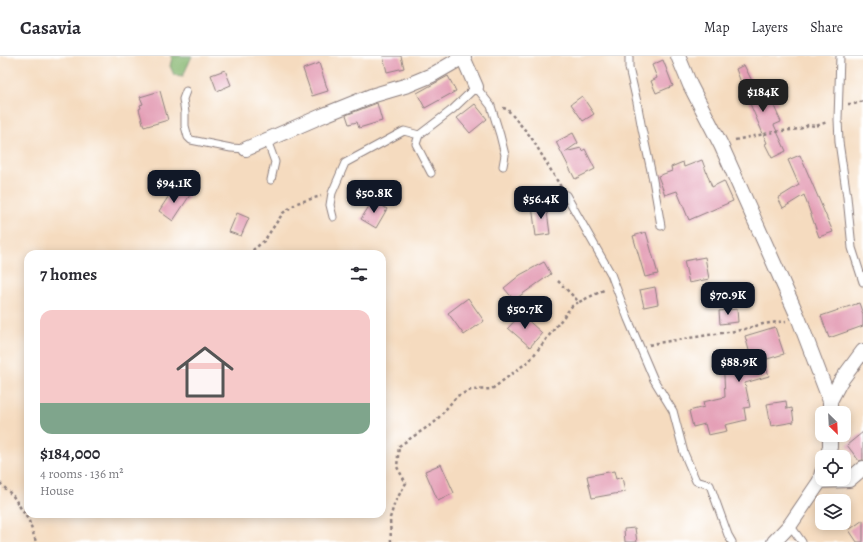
<!DOCTYPE html>
<html lang="en">
<head>
<meta charset="utf-8">
<style>
  :root { --surface:#fff; --page:#f2f2f3; --text:#2b2b33; --muted:#7c7c81; --line:#e1e1e2; --accent:#111827 }
  body { margin:0; font-family:Alegreya,serif; background:var(--page); color:var(--text); height:100vh; display:flex; flex-direction:column; font-size:15px; white-space:nowrap }
  * { box-sizing:border-box; margin:0 }
  p { font-size:13px; color:var(--muted) }
  .icon { flex:none; width:22px; height:22px; fill:none; stroke:currentColor; stroke-width:2; stroke-linecap:round; stroke-linejoin:round }
  .map { position:relative; flex:1; overflow:hidden }
  .sheet { position:absolute; left:24px; top:194px; width:362px; height:268px; display:flex; flex-direction:column; background:var(--surface); border-radius:12px; box-shadow:0 2px 10px #0003 }
  .sheet>* { flex:none }
  .needle { width:26px; rotate:156deg }
  .controls { position:absolute; left:815px; top:350px; display:grid; gap:8px }
  .controls a { display:grid; place-items:center; width:36px; height:36px; border-radius:8px; background:var(--surface); box-shadow:0 2px 10px #0003; font-size:20px }
  .price { position:absolute; translate:-50% -34px; padding:0 9px; border-radius:8px; background:var(--accent); color:#fff; font-size:13px; line-height:26px; filter:drop-shadow(0 1px 2px #0008) }
  .price::after { content:''; position:absolute; left:50%; top:24px; width:12px; height:9px; margin-left:-6px; background:inherit; clip-path:polygon(0 0,100% 0,50% 100%) }
  .price.selected { background:#222; color:#fff }
  ul { padding:0; list-style:none }
  li { display:grid; align-content:center; gap:8px; height:212px; padding:0 16px }
  li span { display:grid; place-items:center; height:124px; border-radius:12px; color:#555 }
  li>.icon { margin-inline-start:auto }
  span .icon { width:72px; height:72px; fill:#fffc; stroke-width:1 }
  li b { font-size:17px }
  h2 { display:flex; justify-content:space-between; align-items:center; height:48px; padding:0 16px; font-size:17px }
  header { display:flex; align-items:center; gap:24px; box-sizing:border-box; height:56px; padding:0 20px; background:var(--surface); border-bottom:1px solid var(--line) }
  header strong { font-size:19px }
  nav { display:flex; gap:22px; margin-inline-start:auto; font-size:14px }
  .map>svg:first-child { display:block }
  .forest { fill:#86b670; stroke:#546c56 }
  .building { fill:#e49eb5 }
  .lines { fill:none; stroke-linecap:round; stroke-linejoin:round }
  .lane-casing { stroke:#8c7e7d; stroke-width:9 }
  .street-casing { stroke:#8c7e7d; stroke-width:16 }
  .path { stroke:#8c7e7d; stroke-width:2.5; stroke-dasharray:3 3; stroke-linecap:butt }
  .lane { stroke:#fff; stroke-width:7 }
  .street { stroke:#fff; stroke-width:14 }
</style>
</head>
<body>
<header>
<strong>Casavia</strong>
<nav><a>Map</a><a>Layers</a><a>Share</a></nav>
</header>
<div class="map">
<svg width="863" height="486" viewBox="0 0 863 486">
  <rect width="100%" height="100%" fill="#fff"/>
  <filter id="ink" filterUnits="userSpaceOnUse"><feTurbulence type="fractalNoise" baseFrequency=".025" numOctaves="2"/><feDisplacementMap in="SourceGraphic" scale="8" xChannelSelector="R" yChannelSelector="G"/><feConvolveMatrix kernelMatrix="1 2 1 2 8 2 1 2 1" color-interpolation-filters="sRGB"/></filter>
  <filter id="wash" filterUnits="userSpaceOnUse"><feTurbulence type="fractalNoise" baseFrequency=".012" numOctaves="4" result="noise"/><feDisplacementMap in="SourceGraphic" scale="16" xChannelSelector="R" yChannelSelector="G"/><feGaussianBlur stdDeviation="0.9" result="paint"/><feColorMatrix in="noise" values="0 0 0 0 0 0 0 0 0 0 0 0 0 0 0 0 0 1.4 0 .05"/><feComposite in="paint" operator="in"/></filter>
  <g filter="url(#wash)">
    <rect width="100%" height="100%" fill="#f5dbbf"/>
    <polygon class="forest" points="170,0 192,0 183,20 174,19 170,10 172,2"/>
    <g id="blocks">
      <g class="building">
        <polygon points="383,0 401,0 404,12 387,16"/>
        <polygon points="663,4 673,30 656,37 651,25 657,22 652,9"/>
        <polygon points="319,7 328,35 312,40 303,13"/>
        <polygon points="744,9 761,43 774,38 778,48 774,50 781,66 774,69 786,95 772,102 765,88 767,87 748,43 747,43 741,30 742,29 736,13"/>
        <polygon points="225,14 231,29 217,35 211,19"/>
        <polygon points="448,20 456,35 425,52 417,37"/>
        <polygon points="160,35 168,64 144,71 139,53 141,52 140,49 143,48 140,41"/>
        <polygon points="582,40 594,58 583,65 571,48"/>
        <polygon points="377,47 382,65 359,72 357,66 349,68 346,59"/>
        <polygon points="475,48 487,63 470,77 457,62"/>
        <polygon points="573,77 578,87 565,96 581,92 582,95 585,93 595,113 575,123 556,86"/>
        <polygon points="800,99 833,176 819,181 804,139 783,152 778,142 799,129 788,104"/>
        <polygon points="702,104 712,131 724,125 733,145 689,164 677,135 665,139 658,120 672,115 671,111 683,106 684,111"/>
        <polygon points="174,132 190,139 173,165 159,155"/>
        <polygon points="373,144 387,153 376,172 361,163"/>
        <polygon points="546,148 550,178 536,180 532,150"/>
        <polygon points="237,157 249,162 241,180 229,176"/>
        <polygon points="646,176 658,218 645,221 633,180"/>
        <polygon points="705,201 709,223 689,227 684,205"/>
        <polygon points="544,206 551,218 514,244 504,232 520,219"/>
        <polygon points="655,231 658,248 644,251 640,234"/>
        <polygon points="468,242 484,265 464,279 448,257"/>
        <polygon points="859,247 863,258 863,270 829,282 821,260"/>
        <polygon points="737,253 738,266 720,268 719,255"/>
        <polygon points="521,258 542,277 530,291 508,272"/>
        <polygon points="775,271 784,298 764,304 769,320 745,327 750,351 744,352 746,364 725,369 727,375 708,379 705,368 693,371 689,355 704,351 703,346 725,341 723,300 750,298 745,280"/>
        <polygon points="786,345 787,353 792,352 794,366 771,370 767,348"/>
        <polygon points="863,376 863,404 859,405 847,389"/>
        <polygon points="441,408 454,437 438,445 425,415"/>
        <polygon points="614,415 616,423 622,421 625,436 592,442 587,420"/>
        <polygon points="863,464 863,486 857,486 849,474"/>
        <polygon points="635,472 637,486 625,486 624,473"/>
      </g>
    </g>
  </g>
  <g filter="url(#ink)">
    <use href="#blocks" fill-opacity="0" stroke="#8c7e7d" stroke-width="1"/>
    <g class="lines">
      <defs>
        <g id="lane">
          <polyline points="629,0 629,12 637,46 642,73 653,124 661,170"/>
          <polyline points="840,0 838,63 839,86 847,141 852,192 863,226"/>
          <polyline points="186,35 183,43 185,57 185,70 188,81 191,84 231,92 246,93"/>
          <polyline points="419,79 416,88 431,117"/>
          <polyline points="267,84 275,106 271,124"/>
          <polyline points="566,139 611,218 628,263 654,324 673,355 684,397 696,425 710,429 728,479 732,486"/>
          <polyline points="333,161 330,149 332,137 345,107 404,75 419,79 453,53 476,31 491,50 500,79 505,99 503,110"/>
          <polyline points="790,469 802,486"/>
        </g>
        <g id="street">
          <polyline points="464,0 463,1 476,31"/>
          <polyline points="678,0 690,29 721,89 798,261 830,345 830,357"/>
          <polyline points="246,93 324,59 371,40 408,29 432,19 463,1"/>
          <polyline points="830,345 840,326 863,295"/>
          <polyline points="827,401 830,391 830,379"/>
          <polyline points="820,425 849,424 863,412"/>
          <polyline points="774,486 790,469 820,425 822,416"/>
        </g>
      </defs>
      <use href="#lane" class="lane-casing"/>
      <use href="#street" class="street-casing"/>
      <g class="path">
        <polyline points="848,48 854,48 863,45"/>
        <polyline points="503,52 507,53 531,81 561,131"/>
        <polyline points="735,84 774,76 800,73 808,69 816,70 827,66"/>
        <polyline points="248,198 264,185 283,157 297,147 321,140"/>
        <polyline points="558,225 579,246 606,233"/>
        <polyline points="649,289 657,287 741,274 763,268 786,265"/>
        <polyline points="0,427 13,440 29,465 36,486"/>
        <polyline points="391,486 390,462 395,446 406,427 397,411 399,390 435,366 457,340 471,334 492,333 530,304 572,250 579,246"/>
      </g>
      <use href="#lane" class="lane"/>
      <use href="#street" class="street"/>
    </g>
  </g>
</svg>
<div class="controls">
<a><svg class="needle" viewBox="-14 -14 28 28"><path d="M0-13l5 13h-10z" fill="#e53935"/><path d="M0 13l5-13h-10z" fill="#7c7c81"/></svg></a>
<a><svg class="icon" aria-label="locate" viewBox="0 0 24 24"><circle cx="12" cy="12" r="6"/><path d="M12 2v4M12 18v4M2 12h4M18 12h4"/></svg></a>
<a><svg class="icon" aria-label="layers" viewBox="0 0 24 24"><path d="M12 4l9 5-9 5-9-5zM3 14l9 5 9-5"/></svg></a>
</div>
<b class="price selected" style="left:763px;top:57px">$184K</b>
<b class="price" style="left:174px;top:148px">$94.1K</b>
<b class="price" style="left:374px;top:158px">$50.8K</b>
<b class="price" style="left:541px;top:164px">$56.4K</b>
<b class="price" style="left:728px;top:260px">$70.9K</b>
<b class="price" style="left:525px;top:274px">$50.7K</b>
<b class="price" style="left:739px;top:327px">$88.9K</b>
<section class="sheet">
<h2>7 homes<svg class="icon" aria-label="filters" viewBox="0 0 24 24"><path d="M4 7h16M4 17h16"/><circle cx="9" cy="7" r="2"/><circle cx="15" cy="17" r="2"/></svg></h2>
<ul>
<li><span style="background:linear-gradient(#f6c9c9 75%,#7fa58c 0)"><svg class="icon" aria-label="home" viewBox="0 0 24 24"><path d="M3 11l9-7 9 7M6 9v11h12V9"/></svg></span><div><b>$184,000</b><p>4 rooms · 136 m²</p><p>House</p></div></li>
</ul>
</section>
</div>
</body>
</html>
